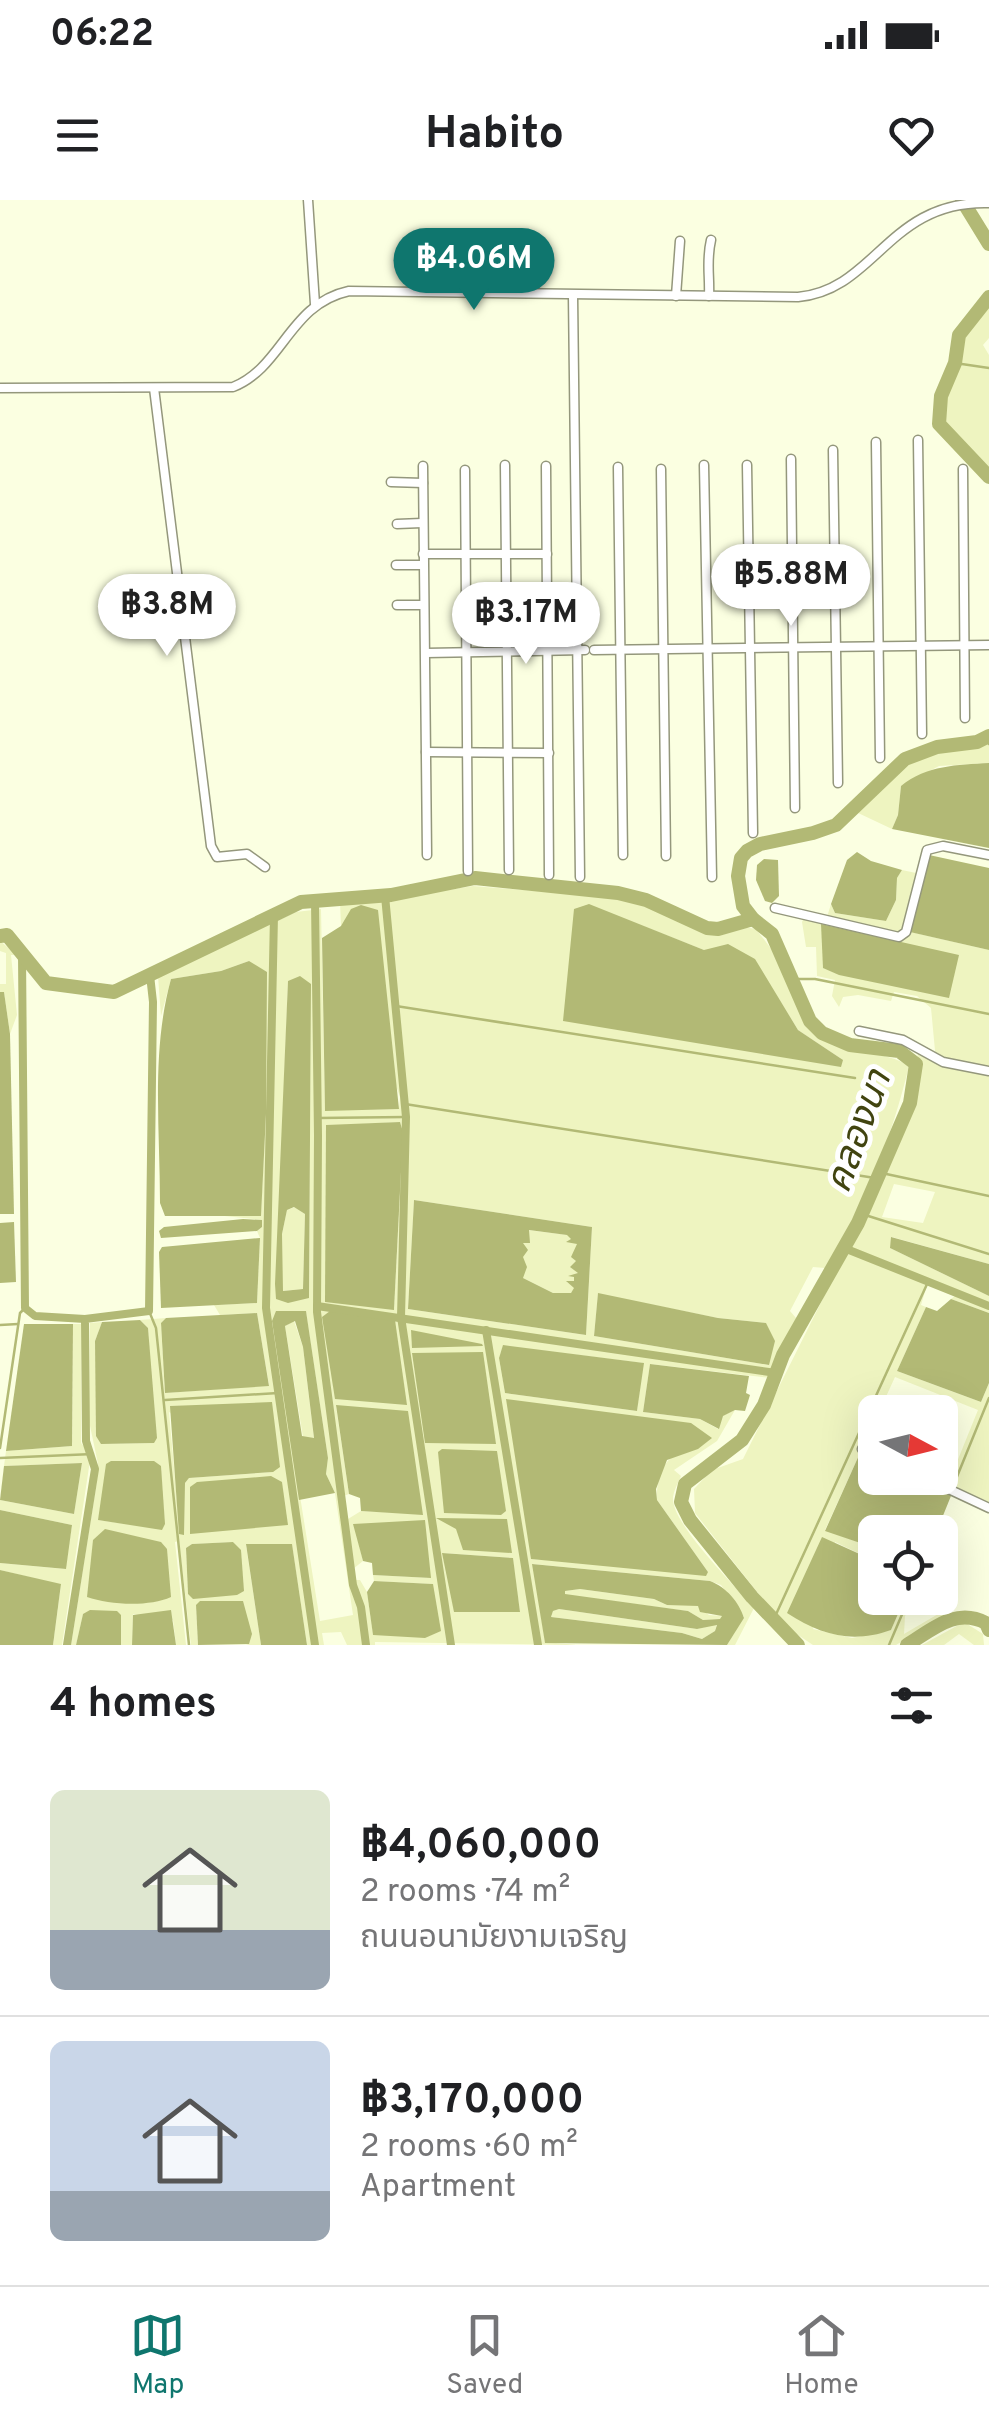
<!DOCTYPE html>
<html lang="en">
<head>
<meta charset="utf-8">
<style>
  :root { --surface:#fff; --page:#f2f2f2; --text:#202124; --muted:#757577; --line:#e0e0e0; --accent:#0f766e }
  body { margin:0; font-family:Overpass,"Noto Sans Thai",sans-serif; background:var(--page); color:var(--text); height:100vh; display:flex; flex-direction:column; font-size:38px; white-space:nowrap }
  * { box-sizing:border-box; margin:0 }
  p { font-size:32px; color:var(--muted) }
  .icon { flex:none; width:55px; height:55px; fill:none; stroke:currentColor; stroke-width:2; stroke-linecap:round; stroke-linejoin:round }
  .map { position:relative; height:1445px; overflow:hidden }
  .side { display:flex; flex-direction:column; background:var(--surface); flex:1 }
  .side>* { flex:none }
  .needle { width:65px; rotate:97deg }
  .tools { position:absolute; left:858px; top:1195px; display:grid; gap:20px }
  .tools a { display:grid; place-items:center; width:100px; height:100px; border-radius:15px; background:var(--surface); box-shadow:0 10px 40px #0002; font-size:50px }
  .price { position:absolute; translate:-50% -85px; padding:0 22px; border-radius:35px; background:#fff; color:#222; font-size:32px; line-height:65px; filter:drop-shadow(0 2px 5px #0008) }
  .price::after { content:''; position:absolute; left:50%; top:60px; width:30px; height:22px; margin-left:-15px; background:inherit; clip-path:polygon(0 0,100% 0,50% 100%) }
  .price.current { background:var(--accent); color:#fff }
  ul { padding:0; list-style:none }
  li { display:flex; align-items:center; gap:30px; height:250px; padding:0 50px }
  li+li { border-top:2px solid var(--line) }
  li span { display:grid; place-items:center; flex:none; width:280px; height:200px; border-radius:15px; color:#555 }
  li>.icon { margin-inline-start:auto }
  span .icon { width:120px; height:120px; fill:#fffc; stroke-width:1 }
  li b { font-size:42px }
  h2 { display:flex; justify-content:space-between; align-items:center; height:120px; padding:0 50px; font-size:42px }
  .status { display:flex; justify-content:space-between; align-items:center; height:70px; padding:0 50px; background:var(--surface); direction:ltr }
  .status svg { height:28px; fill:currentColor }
  header { display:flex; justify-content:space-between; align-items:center; height:130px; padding:0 50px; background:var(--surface); font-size:45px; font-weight:700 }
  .menu { display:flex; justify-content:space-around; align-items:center; height:140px; border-top:2px solid var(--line); background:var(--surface); font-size:28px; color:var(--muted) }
  .menu a { display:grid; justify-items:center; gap:5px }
  .menu .current { color:var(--accent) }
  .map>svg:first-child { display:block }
  .green { fill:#eef4c0; fill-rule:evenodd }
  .water { fill:#b2b975; fill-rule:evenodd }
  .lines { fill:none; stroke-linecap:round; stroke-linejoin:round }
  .stream { stroke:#b2b975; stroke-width:2.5 }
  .canal { stroke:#b2b975; stroke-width:8 }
  .river { stroke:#b2b975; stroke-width:14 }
  .minor-casing { stroke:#94977c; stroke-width:11 }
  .minor { stroke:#fff; stroke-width:8 }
  .labels { text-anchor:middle; stroke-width:10; stroke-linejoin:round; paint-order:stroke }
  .water-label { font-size:38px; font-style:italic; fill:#414410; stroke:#fff }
</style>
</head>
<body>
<div class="status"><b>06:22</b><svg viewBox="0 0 49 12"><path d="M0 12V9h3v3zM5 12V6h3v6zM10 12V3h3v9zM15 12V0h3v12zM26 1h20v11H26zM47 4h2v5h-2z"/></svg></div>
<header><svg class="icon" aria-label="menu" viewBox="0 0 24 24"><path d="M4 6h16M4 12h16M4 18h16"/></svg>Habito<svg class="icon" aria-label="heart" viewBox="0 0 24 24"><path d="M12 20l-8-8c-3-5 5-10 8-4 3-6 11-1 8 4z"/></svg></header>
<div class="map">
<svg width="989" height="1445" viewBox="0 0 989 1445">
  <rect width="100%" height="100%" fill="#fbffe1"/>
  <g class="green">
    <polygon points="989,105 989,138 983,145 989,155 989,272 944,224 943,201 959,159 959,151 964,137"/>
    <path d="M989,541V563L939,566L901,586L898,615L892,629L856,612C881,585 903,557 941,551C958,549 974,549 989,541Z"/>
    <path d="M902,670L916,673L902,730L989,750V1064L892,1037L890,1048L989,1096V1113L951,1099L956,1095L927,1085L921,1105L926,1107L897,1171L981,1202L989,1183V1305L948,1284L978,1210L895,1177L879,1212H875V1220L825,1330L875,1348V1361L835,1342L813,1429L852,1438L891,1430L905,1398H917L905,1416L904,1434L945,1410L948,1414L896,1445H813L783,1425L695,1313L694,1289L712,1270L743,1259L885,974L916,896L920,873L917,851L936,861L931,808L917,796L894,792L891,801L858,795L843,797L839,807L832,796L835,780L817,776L816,747H806L802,722L806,713L827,717L831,704L835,713L886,721L896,700L897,678ZM894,984L935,992L923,1023L882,1017Z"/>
    <path d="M473,686L627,698L709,733L744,727L756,729C765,741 776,754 783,767C796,794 803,821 829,839C853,856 885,850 909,866C892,936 865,1008 825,1068L813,1067L790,1111L796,1118C791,1135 778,1161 770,1178L650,1164L643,1212L700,1219L718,1229L722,1216L735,1210L717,1241L674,1270L681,1276C678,1283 673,1292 673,1299C673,1325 736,1387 754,1408L735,1445H727L744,1417L721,1385L710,1381L533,1364L545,1442L577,1445L375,1442V1445H347L341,1432L322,1433L324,1445H307L292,1345H246L261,1445H246L249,1444L196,1405L198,1445H191L179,1341L175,1342L186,1445H176L173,1420L133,1414L132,1445H121V1415L83,1414L76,1445H71L97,1281L98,1264L89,1221L90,1123L102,1122L95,1141L101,1244L154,1243L148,1128L140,1120L166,1118L161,1123L165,1193L269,1185L257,1113L220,1115L214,1105L257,1103L260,1038L257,1031L262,1027V1020L215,1015L260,1016L261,1012L266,914L249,761L221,771L171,779L161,816L158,776L296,712L321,709L325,910L399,909L400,897L341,726L340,702L391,699ZM589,705L704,750L754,759L798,830L843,860ZM288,781L311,784L309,1098L276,1099ZM400,922L403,932L394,1110L326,926ZM414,1000L592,1027L586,1135L408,1109ZM598,1094L718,1118L766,1123L769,1165L594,1136ZM306,1112L328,1258L326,1274L335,1293L353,1415L320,1421L272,1121ZM503,1146L643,1163L637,1211L505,1193L499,1158ZM507,1199L674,1256C661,1263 656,1285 657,1300L708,1372L532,1359ZM336,1206L423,1314L361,1311L348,1319L346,1317L343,1296L349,1294ZM169,1212L273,1272L189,1278L185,1283L180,1334ZM160,1266L162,1329L98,1320ZM354,1324L431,1378L373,1375L374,1381L433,1384L373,1434L367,1392L360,1380H354L353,1369L363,1361ZM233,1342L241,1351L215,1396L193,1398L188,1394L186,1348L192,1344ZM443,1353L512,1358L520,1411Z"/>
    <polygon points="0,741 17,755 11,755 17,815 10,834 4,792 0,792 0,784 6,784 6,753 0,751"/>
    <polygon points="295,1007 305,1014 303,1089 282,1091 282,1034 287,1010"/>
    <polygon points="528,1030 568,1035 577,1044 579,1073 574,1081 567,1082 575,1088 571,1093 553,1093 523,1078 522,1043 527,1040"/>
    <polygon points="294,1121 303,1147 314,1239 303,1237 285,1126"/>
    <polygon points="73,1124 81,1124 81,1243 91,1254 62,1445 53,1445 61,1385 0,1370 0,1363 65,1369 72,1325 0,1310 0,1300 74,1314 82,1263 4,1266 6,1251 72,1246"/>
    <polygon points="580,1389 654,1399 667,1405 687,1404 698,1406 709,1415 722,1416 721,1419 703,1420 688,1411 565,1395 565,1391"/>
    <polygon points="559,1409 697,1429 717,1424 715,1431 702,1439 682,1433 551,1417 553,1411"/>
    <polygon points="964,1422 983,1434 984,1445 974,1445 959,1434 944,1445 922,1445"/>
  </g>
  <g class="water">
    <path d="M989,563V648L892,629L898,615L901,586C927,565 957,565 989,563Z"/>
    <polygon points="857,652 871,661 902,670 897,678 896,700 886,721 835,713 831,704 847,660"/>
    <polygon points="929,655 989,668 989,750 910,732"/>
    <polygon points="764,659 778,660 779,696 772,703 765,701 756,680 757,665"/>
    <polygon points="589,704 704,750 728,744 755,759 798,830 843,860 841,867 563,821 574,709"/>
    <polygon points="361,705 378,710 399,909 325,911 322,738 341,726 351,709"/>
    <polygon points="821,724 959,755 949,798 839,775 823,768"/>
    <path d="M249,761L267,772L266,914L261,1016H165L160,1003C160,929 151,851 171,779L221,771Z"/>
    <path d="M300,776L311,784L309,1098L288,1103L276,1099L275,1084L288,781ZM294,1007L305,1014L303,1089L283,1091L282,1034L287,1010Z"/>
    <polygon points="0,792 4,792 10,834 14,1014 0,1014"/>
    <polygon points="400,922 403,932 394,1110 325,1102 326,925"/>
    <path d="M414,1000L592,1027L586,1135L408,1109ZM529,1030L567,1035L571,1039L566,1042L577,1044L571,1057L576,1061L570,1067L578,1073L568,1076L574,1077V1081H566L574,1088L571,1093H553L523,1078L527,1067L523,1057L528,1050L523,1043H530Z"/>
    <polygon points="243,1019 262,1020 262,1027 257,1031 161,1038 159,1031 164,1027"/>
    <polygon points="14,1022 16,1082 0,1083 0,1023"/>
    <polygon points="891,1037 989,1064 989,1096 890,1048"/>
    <polygon points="260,1038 257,1103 161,1108 159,1052 162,1047"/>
    <polygon points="598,1093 718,1118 766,1123 775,1141 769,1165 594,1136"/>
    <polygon points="951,1099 989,1113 989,1183 981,1202 897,1171 926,1107 937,1111"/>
    <path d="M276,1111H306L328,1258L326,1274L335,1293L299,1300L272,1121ZM295,1121L303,1147L314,1238L302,1236L285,1126Z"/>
    <polygon points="330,1111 395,1120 407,1205 335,1199 322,1117"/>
    <polygon points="257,1113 269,1186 165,1193 161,1123 166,1118"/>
    <polygon points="140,1120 148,1128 157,1238 154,1243 101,1244 96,1236 95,1141 102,1122"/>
    <polygon points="24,1124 73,1124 72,1246 6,1251"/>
    <polygon points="411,1130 482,1144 483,1146 412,1148"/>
    <polygon points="503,1145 644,1163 637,1211 505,1193 499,1158"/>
    <polygon points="483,1152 496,1244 425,1243 412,1153"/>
    <polygon points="650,1164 749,1176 746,1193 750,1195 745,1211 735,1210 723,1216 719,1229 700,1219 643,1212"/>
    <polygon points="506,1199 691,1223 712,1238 698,1249 667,1260 656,1289 657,1300 708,1372 706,1376 531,1359"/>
    <polygon points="272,1202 280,1267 273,1272 189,1278 185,1283 184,1335 179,1334 170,1206"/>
    <polygon points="336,1205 408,1211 423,1315 361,1311 360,1298 349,1294"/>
    <polygon points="442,1249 497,1251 506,1311 501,1315 444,1313 438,1252"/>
    <polygon points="860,1253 875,1260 875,1278 912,1278 950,1295 933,1332 875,1332 875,1348 825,1331"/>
    <polygon points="111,1261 154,1261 161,1266 165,1324 162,1330 98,1320 106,1264"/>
    <polygon points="82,1263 74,1314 0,1300 4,1266"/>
    <polygon points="271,1276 282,1282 288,1325 190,1334 190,1287 197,1282"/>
    <polygon points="0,1310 72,1325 66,1369 0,1363"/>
    <polygon points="436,1318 507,1319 512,1353 463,1350 456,1329"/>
    <polygon points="425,1320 431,1378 373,1375 372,1363 363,1361 353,1324"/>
    <path d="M105,1329L161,1342L167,1349L171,1397C149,1407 110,1405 87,1397L93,1340Z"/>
    <path d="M822,1337L875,1361V1398H905L891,1430C852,1444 821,1435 787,1413Z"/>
    <polygon points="233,1342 241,1350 244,1391 237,1395 193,1399 188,1394 186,1348 192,1344"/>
    <polygon points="246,1344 292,1344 307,1445 261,1445"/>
    <polygon points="442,1353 513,1358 520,1412 454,1412"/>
    <path d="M532,1364L710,1381C726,1387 739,1402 744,1418L727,1445L545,1443ZM580,1389L654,1399L667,1405L698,1406L700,1412L722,1416L720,1419L703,1420L688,1411L565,1394V1391ZM559,1409L697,1429L717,1425L715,1431L702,1439L682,1433L551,1417L553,1411Z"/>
    <polygon points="0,1370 61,1384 53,1445 0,1445"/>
    <polygon points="374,1381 433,1384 441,1431 425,1438 373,1435 367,1392"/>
    <polygon points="200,1401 243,1401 252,1434 249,1444 198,1445 196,1405"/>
    <polygon points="90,1410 117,1411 121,1415 121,1445 76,1445 83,1414"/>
    <polygon points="171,1410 176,1445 132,1445 133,1415"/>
  </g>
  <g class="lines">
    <g class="stream">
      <polyline points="955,163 989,168"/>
      <polyline points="985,538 989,544"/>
      <polyline points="794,779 815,779 989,814"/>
      <polyline points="396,806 855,878"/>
      <polyline points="405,904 875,978"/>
      <polyline points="318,918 406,917"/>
      <polyline points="877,972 989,996"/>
      <polyline points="862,1014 989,1054"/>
      <polyline points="149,1111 156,1128 189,1445"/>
      <polyline points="0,1125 18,1124"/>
      <polyline points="165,1200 278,1193"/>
      <polyline points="0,1248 20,1113 25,1108"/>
      <polyline points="0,1258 93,1254"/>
      <polyline points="954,1284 989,1198"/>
      <polyline points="935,1332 950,1295"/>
      <polyline points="773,1421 928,1082"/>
      <polyline points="889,1445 909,1398"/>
    </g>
    <g class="canal">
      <polyline points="385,696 406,917 401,1117 451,1445"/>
      <polyline points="315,701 318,935 317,1112 353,1385 361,1407 366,1445"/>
      <polyline points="274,715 266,1108 315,1445"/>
      <polyline points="22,754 25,1108 35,1116 85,1119"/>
      <polyline points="844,1048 989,1106"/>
      <polyline points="317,1106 776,1173"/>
      <polyline points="486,1130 538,1445"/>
      <polyline points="67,1445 95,1269 86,1241 85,1119 149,1111 153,802 150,775"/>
    </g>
    <g class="river">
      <polyline points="962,0 989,44"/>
      <polyline points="989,97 959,135 955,163 941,196 939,224 989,277"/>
      <polyline points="0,736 7,735 46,783 114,792 301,702 391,695 475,678 618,693 646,700 707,728 718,729 753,719"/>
      <polyline points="798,1445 752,1397 690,1320 681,1302 685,1284 742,1240 764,1205 783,1155 858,1023 910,903 916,864 899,851 850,845 822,833 810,821 772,734 753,719 743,706 738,676 741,658 747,651 760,644 813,633 836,625 905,559 937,547 977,542 989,536"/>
      <path d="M907,1445C933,1429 956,1407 986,1423L989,1430"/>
    </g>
    <defs>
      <g id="minor">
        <polyline points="308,0 315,104"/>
        <polyline points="573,95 580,677"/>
        <polyline points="676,96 680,41"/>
        <path d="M709,96C710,76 706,61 711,40"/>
        <path d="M0,188L233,187C283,167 289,104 349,91L798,97C876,90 888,0 989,3"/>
        <polyline points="154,188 211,646 217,657 247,654 265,667"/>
        <polyline points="918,240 922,534"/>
        <polyline points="876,242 880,558"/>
        <polyline points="833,250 838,583"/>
        <polyline points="791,259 795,608"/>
        <polyline points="505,265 509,670"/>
        <polyline points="704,265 712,677"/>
        <polyline points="747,265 753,633"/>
        <polyline points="423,266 427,655"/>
        <polyline points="546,266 549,675"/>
        <polyline points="618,267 623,655"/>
        <polyline points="661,269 666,656"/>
        <polyline points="963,269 965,518"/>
        <polyline points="465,270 468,671"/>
        <polyline points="391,282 423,283"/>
        <polyline points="397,324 422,323"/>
        <polyline points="423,354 547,354"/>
        <polyline points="396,365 423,365"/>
        <polyline points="397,405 423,405"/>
        <polyline points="594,450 989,445"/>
        <polyline points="426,453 585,450"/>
        <polyline points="426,552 549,553"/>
        <polyline points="775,708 899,737 906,732 927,650 943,646 989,655"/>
        <polyline points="859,831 903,840 943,862 989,871"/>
        <polyline points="862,1249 875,1255"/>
        <polyline points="925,1278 989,1308"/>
      </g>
    </defs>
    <use href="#minor" class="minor-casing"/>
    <use href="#minor" class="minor"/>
  </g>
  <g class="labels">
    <g class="water-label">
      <text transform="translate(857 931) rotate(-70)" y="13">คลองนา</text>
    </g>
  </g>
</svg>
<div class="tools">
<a><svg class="needle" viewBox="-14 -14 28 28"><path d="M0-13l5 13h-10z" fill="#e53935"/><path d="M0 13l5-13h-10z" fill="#757577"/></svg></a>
<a><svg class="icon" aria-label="locate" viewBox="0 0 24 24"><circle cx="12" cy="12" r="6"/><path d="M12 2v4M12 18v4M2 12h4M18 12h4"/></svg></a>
</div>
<b class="price current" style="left:474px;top:113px">฿4.06M</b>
<b class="price" style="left:791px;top:429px">฿5.88M</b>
<b class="price" style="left:167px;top:459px">฿3.8M</b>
<b class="price" style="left:526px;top:467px">฿3.17M</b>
</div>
<section class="side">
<h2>4 homes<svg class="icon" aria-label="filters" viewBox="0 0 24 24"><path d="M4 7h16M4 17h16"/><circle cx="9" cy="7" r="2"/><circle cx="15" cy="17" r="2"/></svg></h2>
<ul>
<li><span style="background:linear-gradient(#dfe7d0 70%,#9aa5b1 0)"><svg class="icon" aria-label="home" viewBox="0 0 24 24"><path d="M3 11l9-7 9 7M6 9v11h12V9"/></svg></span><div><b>฿4,060,000</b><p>2 rooms · 74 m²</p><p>ถนนอนามัยงามเจริญ</p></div></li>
<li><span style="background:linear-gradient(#c9d6e8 75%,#9aa5b1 0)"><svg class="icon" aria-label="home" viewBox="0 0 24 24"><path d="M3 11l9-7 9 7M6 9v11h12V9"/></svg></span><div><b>฿3,170,000</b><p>2 rooms · 60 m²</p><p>Apartment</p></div></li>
</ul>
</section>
<nav class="menu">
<a class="current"><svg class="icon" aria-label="map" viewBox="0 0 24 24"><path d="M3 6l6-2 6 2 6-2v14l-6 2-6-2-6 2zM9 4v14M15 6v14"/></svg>Map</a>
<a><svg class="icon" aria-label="saved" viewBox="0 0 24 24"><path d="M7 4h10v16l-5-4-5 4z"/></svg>Saved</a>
<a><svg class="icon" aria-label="home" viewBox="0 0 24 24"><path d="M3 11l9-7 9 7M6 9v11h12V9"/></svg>Home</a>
</nav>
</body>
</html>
